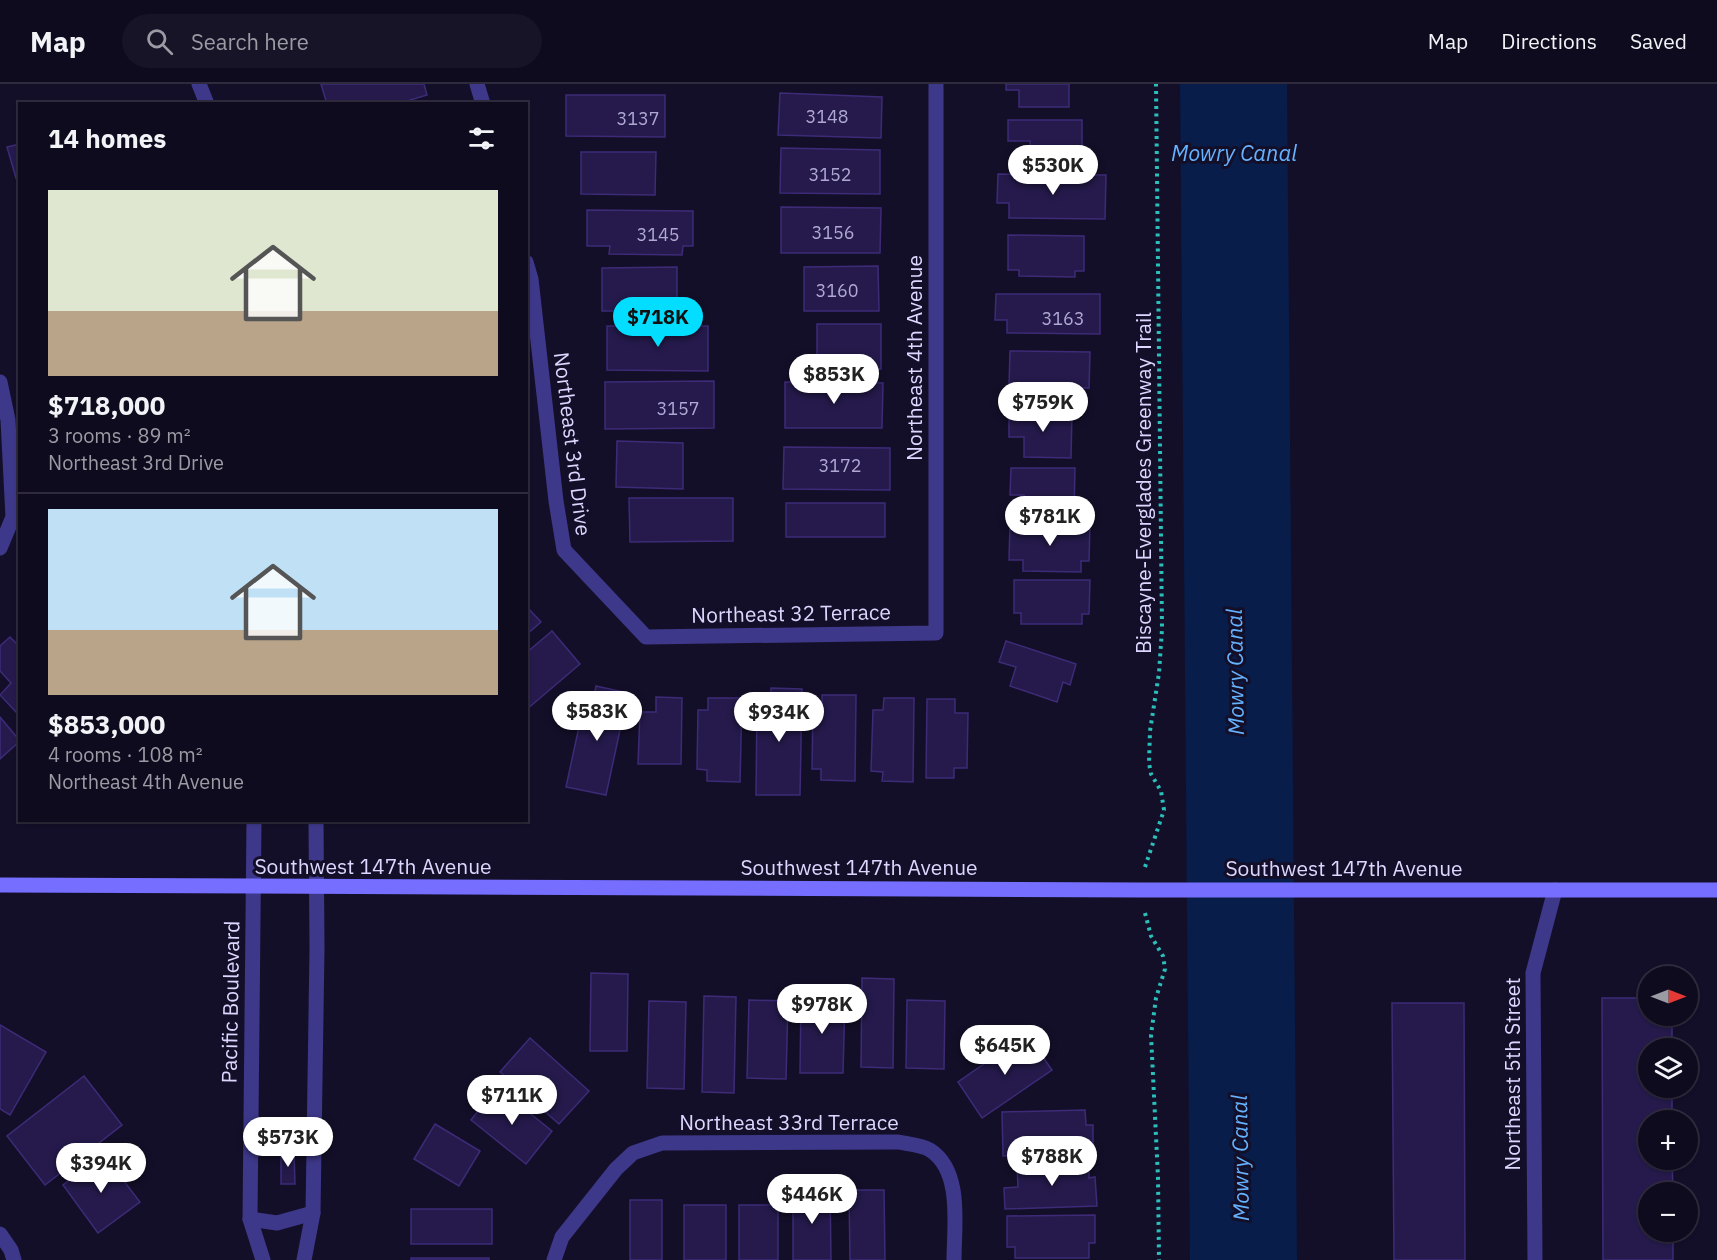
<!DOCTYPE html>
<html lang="en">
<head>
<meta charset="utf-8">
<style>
  :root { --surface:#0f0b1f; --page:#181428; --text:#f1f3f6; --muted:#9b9ba4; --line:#2f2b3d; --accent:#03ddff }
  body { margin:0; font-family:"IBM Plex Sans",sans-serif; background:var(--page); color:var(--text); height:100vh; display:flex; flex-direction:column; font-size:22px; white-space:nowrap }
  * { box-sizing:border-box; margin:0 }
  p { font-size:20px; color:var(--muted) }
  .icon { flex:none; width:33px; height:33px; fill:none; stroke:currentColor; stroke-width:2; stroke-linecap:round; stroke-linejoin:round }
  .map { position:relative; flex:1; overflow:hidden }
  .drawer { position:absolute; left:18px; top:18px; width:510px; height:720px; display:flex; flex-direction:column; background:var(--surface); border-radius:0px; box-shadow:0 2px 4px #0004,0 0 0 2px var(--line) }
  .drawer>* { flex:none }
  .needle { width:39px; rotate:90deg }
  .buttons { position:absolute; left:1638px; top:882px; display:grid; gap:12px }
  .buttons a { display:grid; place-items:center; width:60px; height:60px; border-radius:50%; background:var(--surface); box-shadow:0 2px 4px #0004,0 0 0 2px var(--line); font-size:30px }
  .price { position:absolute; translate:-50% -51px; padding:0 14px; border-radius:21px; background:#fff; color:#222; font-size:20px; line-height:39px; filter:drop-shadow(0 2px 3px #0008) }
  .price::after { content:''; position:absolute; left:50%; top:36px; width:18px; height:14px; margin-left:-9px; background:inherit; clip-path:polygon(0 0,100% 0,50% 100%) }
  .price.on { background:var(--accent); color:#111 }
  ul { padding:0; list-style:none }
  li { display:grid; align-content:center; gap:12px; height:318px; padding:0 30px }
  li+li { border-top:2px solid var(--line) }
  li span { display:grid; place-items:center; height:186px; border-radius:0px; color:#555 }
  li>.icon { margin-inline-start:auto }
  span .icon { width:108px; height:108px; fill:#fffc; stroke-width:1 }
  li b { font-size:26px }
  h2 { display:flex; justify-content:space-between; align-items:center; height:72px; padding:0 30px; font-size:26px }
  header { display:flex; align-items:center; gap:36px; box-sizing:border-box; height:84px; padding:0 30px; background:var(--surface); border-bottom:2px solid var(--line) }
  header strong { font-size:28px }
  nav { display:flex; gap:33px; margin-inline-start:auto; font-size:21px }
  .search { width:420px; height:54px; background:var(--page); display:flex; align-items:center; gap:15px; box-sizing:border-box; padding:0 21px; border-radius:33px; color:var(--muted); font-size:22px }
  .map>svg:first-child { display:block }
  .water { fill:#081d49 }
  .building { fill:#251a4b; stroke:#3d2b78; stroke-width:1.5 }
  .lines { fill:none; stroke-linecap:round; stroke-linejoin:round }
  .path { stroke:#2abfbb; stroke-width:4; stroke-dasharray:3 4.5; stroke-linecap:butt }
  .street { stroke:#3e388a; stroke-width:15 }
  .secondary { stroke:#766eff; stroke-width:15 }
  .labels { text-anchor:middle; stroke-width:6; stroke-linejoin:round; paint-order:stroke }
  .number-label { font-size:18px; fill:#afa8d2 }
  .street-label { font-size:21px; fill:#ddd7ff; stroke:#140f29 }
  .water-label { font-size:22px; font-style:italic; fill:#65b2ff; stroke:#140f29 }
</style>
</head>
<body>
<header>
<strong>Map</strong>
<div class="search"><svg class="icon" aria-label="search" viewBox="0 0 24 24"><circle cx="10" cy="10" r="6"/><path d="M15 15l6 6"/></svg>Search here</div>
<nav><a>Map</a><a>Directions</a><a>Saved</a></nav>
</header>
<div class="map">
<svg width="1717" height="1176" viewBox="0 0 1717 1176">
  <rect width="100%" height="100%" fill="#140f29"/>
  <polygon class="water" points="1180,0 1287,0 1297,1176 1190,1176"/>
  <g class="building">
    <polygon points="321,0 424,0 427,11 397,20 327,20"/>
    <polygon points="1006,0 1069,0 1069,23 1019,23 1019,6 1006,6"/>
    <polygon points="780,9 882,13 881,54 778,51"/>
    <polygon points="566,11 665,11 665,53 566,52"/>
    <polygon points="1008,36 1082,36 1082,63 1075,63 1074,79 1030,79 1030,57 1008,57"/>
    <polygon points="20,60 20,93 16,94 7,63"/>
    <polygon points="781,64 880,66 880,110 780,109"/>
    <polygon points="581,68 656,68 655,111 581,110"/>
    <polygon points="998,90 1106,91 1105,135 1009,134 1009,119 997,119"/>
    <polygon points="781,123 881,124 880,169 781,169"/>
    <polygon points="587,126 693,127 693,162 683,162 682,171 609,170 610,162 587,162"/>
    <polygon points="1008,151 1084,152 1084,187 1075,187 1075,193 1019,192 1019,186 1008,186"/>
    <polygon points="878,182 879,227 804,227 804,183"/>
    <polygon points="677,183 677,227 602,227 602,184"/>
    <polygon points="996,210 1100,210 1100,250 1007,249 1007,236 995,236"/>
    <polygon points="817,240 881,240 881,285 817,284"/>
    <polygon points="607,242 708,242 708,287 607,286"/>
    <polygon points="1010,267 1090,268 1089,304 1082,304 1082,313 1019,312 1019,303 1009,303"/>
    <polygon points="714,297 714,344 605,345 605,298"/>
    <polygon points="785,298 883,299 882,344 785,344"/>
    <polygon points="1009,327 1072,328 1071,374 1024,373 1024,353 1009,353"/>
    <polygon points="617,357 683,359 683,405 616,403"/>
    <polygon points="784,363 890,364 890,406 783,405"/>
    <polygon points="1011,384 1075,384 1074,430 1024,430 1024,411 1010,411"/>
    <polygon points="629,414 733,414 733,457 630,458"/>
    <rect x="786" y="419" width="99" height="34"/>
    <polygon points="1010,440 1090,441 1089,477 1081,477 1081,488 1023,487 1023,476 1009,476"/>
    <polygon points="1014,496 1090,496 1089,530 1082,530 1082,540 1021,540 1021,529 1014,529"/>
    <polygon points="526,522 541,538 526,551"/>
    <polygon points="552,547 580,580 526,626 526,569"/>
    <polygon points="10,553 20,563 20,627 17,629 0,611 11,599 0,587 0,562"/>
    <polygon points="1006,557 1076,580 1070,601 1063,598 1057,618 1010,602 1016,583 999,578"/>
    <polygon points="596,602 628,609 606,711 566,703 583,624 591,626"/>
    <polygon points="771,604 802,605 800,711 756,711 757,618 771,618"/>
    <polygon points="822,611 856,611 855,697 821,696 821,685 812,685 813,623 822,623"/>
    <polygon points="656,613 682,614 681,680 638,680 640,628 656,628"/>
    <polygon points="708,614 742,614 740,698 707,697 707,686 697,685 698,626 708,626"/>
    <polygon points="884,614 914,614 913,698 882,697 883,688 871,687 873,626 883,626"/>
    <polygon points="927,615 955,615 955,629 968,629 967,684 954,684 954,694 926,694"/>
    <polygon points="0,633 20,657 0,675"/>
    <polygon points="591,889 628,890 627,967 590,967"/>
    <polygon points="862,894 894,895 893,984 861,983"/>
    <polygon points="704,912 736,913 734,1009 702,1008"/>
    <polygon points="801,913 845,914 843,989 800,989"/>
    <polygon points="1602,914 1648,914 1648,932 1672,932 1672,964 1648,964 1648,1004 1672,1004 1672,1036 1648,1036 1648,1076 1672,1076 1673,1108 1648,1108 1648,1148 1673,1148 1673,1176 1603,1176"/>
    <polygon points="749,916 788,917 786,995 747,994"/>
    <polygon points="907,916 945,917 944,985 906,984"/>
    <polygon points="649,917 686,918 684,1005 647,1004"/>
    <polygon points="1392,919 1464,919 1465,1176 1394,1176"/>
    <polygon points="0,941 46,968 10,1031 0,1025"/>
    <polygon points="1027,950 1052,986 982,1034 958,998"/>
    <polygon points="530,954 589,1007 559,1040 500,988"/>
    <polygon points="84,992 122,1041 45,1101 7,1052"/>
    <polygon points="497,1003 552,1047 526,1080 471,1036"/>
    <polygon points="1085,1026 1086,1041 1093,1041 1093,1069 1003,1072 1002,1028"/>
    <polygon points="435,1040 480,1067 459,1102 414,1075"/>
    <polygon points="281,1068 294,1068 295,1100 281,1100"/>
    <polygon points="104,1071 140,1118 98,1149 63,1101"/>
    <polygon points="1089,1079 1089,1094 1095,1093 1097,1122 1005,1125 1004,1104 1018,1103 1017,1082"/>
    <polygon points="793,1106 830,1106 831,1176 793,1176"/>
    <polygon points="849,1106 884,1106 885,1176 850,1176"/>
    <rect x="630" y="1116" width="32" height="60"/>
    <rect x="684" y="1121" width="42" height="55"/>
    <rect x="739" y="1121" width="39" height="55"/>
    <rect x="411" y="1125" width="81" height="35"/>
    <polygon points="1095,1131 1095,1159 1089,1159 1089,1174 1015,1174 1015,1163 1007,1163 1007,1132"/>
    <rect x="411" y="1174" width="78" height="2"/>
  </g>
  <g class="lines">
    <g class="path">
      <polyline points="1145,783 1164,726 1161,707 1151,690 1149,679 1150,647 1159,589 1162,545 1156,0"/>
      <polyline points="1145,829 1151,852 1163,872 1165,885 1156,914 1151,951 1158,1093 1159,1176"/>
    </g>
    <g class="street">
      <polyline points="199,0 207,20"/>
      <polyline points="477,0 483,20"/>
      <polyline points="526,178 531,195 556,417 564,466 646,553 936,549 936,0"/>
      <polyline points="0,298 8,336 13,433 0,464"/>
      <polyline points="254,736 250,1135 263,1176"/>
      <polyline points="250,1135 277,1139 313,1129"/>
      <polyline points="0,1150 11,1166 14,1176"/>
      <polyline points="304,1176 313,1129 317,864 316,736"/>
      <path d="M554,1176L562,1153L616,1085L633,1069L662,1059L898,1058C908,1060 922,1061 930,1066C963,1087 954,1143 954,1176"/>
      <polyline points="1535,1176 1533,889 1555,806"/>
    </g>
    <polyline class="secondary" points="0,801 1144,806 1717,806"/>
  </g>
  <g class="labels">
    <g class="number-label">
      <text x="827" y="39">3148</text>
      <text x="638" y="41">3137</text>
      <text x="830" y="97">3152</text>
      <text x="833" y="155">3156</text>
      <text x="658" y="157">3145</text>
      <text x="837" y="213">3160</text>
      <text x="1063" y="241">3163</text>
      <text x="678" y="331">3157</text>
      <text x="840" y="388">3172</text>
    </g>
    <g class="street-label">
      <text transform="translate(915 274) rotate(-90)" y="7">Northeast 4th Avenue</text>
      <text transform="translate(572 360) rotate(83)" y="7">Northeast 3rd Drive</text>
      <text transform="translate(1144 399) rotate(-90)" y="7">Biscayne-Everglades Greenway Trail</text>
      <text transform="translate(791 530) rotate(-1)" y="7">Northeast 32 Terrace</text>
      <text x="373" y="790">Southwest 147th Avenue</text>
      <text x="859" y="791">Southwest 147th Avenue</text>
      <text x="1344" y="792">Southwest 147th Avenue</text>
      <text transform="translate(231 918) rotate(-89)" y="7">Pacific Boulevard</text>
      <text transform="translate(1513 990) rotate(-90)" y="7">Northeast 5th Street</text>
      <text x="789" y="1046">Northeast 33rd Terrace</text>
    </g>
    <g class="water-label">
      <text x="1234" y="77">Mowry Canal</text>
      <text transform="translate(1235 588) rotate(-91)" y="8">Mowry Canal</text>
      <text transform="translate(1240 1074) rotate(-91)" y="8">Mowry Canal</text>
    </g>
  </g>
</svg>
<div class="buttons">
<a><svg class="needle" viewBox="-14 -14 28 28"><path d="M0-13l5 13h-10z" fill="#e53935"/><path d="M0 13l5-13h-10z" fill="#9b9ba4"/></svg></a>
<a><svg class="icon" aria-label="layers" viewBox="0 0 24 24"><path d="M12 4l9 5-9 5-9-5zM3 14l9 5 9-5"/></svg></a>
<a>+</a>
<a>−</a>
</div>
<b class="price" style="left:1053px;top:112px">$530K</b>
<b class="price on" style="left:658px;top:264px">$718K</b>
<b class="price" style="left:834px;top:321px">$853K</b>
<b class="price" style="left:1043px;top:349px">$759K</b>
<b class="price" style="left:1050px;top:463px">$781K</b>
<b class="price" style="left:597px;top:658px">$583K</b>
<b class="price" style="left:779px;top:659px">$934K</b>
<b class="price" style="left:822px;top:951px">$978K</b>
<b class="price" style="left:1005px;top:992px">$645K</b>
<b class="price" style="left:512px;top:1042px">$711K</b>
<b class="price" style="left:288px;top:1084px">$573K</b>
<b class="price" style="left:1052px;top:1103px">$788K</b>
<b class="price" style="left:101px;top:1110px">$394K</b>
<b class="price" style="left:812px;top:1141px">$446K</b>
<section class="drawer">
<h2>14 homes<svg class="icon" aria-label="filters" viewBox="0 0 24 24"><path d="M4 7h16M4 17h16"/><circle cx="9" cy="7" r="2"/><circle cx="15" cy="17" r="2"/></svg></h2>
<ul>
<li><span style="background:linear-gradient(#dfe7d0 65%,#b9a48a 0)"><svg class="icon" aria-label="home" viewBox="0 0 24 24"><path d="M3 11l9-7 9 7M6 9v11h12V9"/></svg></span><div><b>$718,000</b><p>3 rooms · 89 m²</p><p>Northeast 3rd Drive</p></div></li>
<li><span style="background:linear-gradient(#bfe0f5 65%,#b9a48a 0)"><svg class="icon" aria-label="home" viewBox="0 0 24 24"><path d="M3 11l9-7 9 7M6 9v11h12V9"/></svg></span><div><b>$853,000</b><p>4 rooms · 108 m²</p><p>Northeast 4th Avenue</p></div></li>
</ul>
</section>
</div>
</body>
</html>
